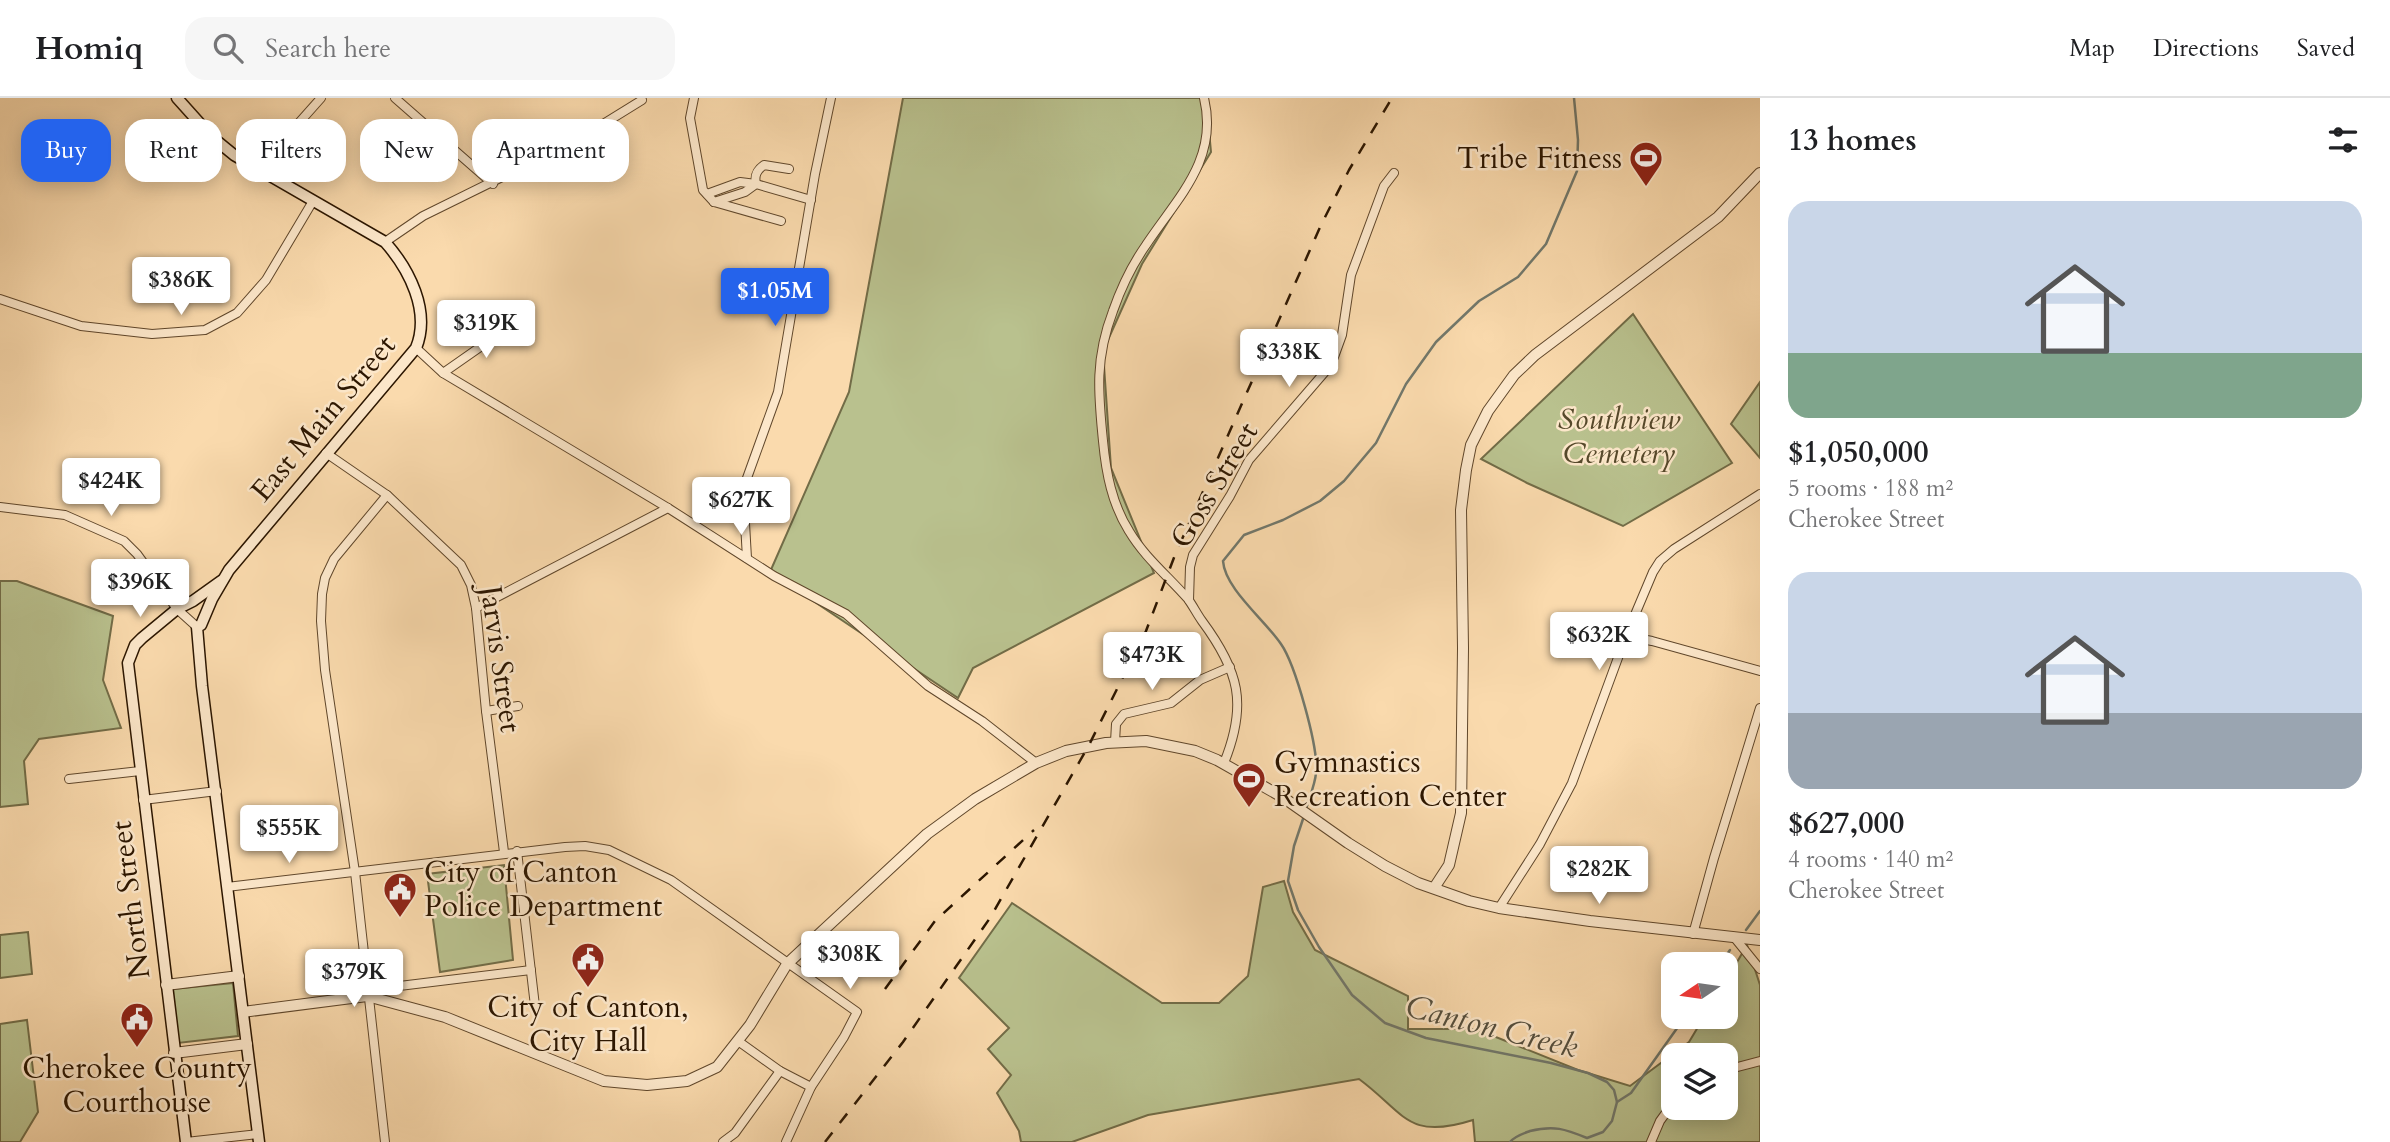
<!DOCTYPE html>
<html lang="en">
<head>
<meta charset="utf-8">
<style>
  :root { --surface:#fff; --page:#f6f6f6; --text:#202124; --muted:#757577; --line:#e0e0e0; --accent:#2563eb }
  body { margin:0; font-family:Cardo,serif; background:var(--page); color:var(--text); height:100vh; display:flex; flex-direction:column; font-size:26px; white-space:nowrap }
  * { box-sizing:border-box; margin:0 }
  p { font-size:23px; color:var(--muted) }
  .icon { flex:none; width:38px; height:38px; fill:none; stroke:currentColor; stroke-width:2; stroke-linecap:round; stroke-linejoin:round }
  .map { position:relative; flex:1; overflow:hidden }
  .sheet { display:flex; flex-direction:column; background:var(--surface); width:630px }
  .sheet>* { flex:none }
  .hud { position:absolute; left:21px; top:21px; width:665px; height:63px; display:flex; gap:14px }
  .needle { width:46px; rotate:257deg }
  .buttons { position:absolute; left:1661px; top:854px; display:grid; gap:14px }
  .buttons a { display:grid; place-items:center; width:77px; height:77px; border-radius:14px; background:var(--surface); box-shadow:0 4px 18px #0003; font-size:35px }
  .price { position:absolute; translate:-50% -60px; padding:0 16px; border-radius:7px; background:#fff; color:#222; font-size:23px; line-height:46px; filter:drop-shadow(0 2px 4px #0008) }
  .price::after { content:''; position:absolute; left:50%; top:42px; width:21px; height:16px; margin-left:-10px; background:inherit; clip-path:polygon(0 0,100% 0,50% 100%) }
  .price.current { background:var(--accent); color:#fff }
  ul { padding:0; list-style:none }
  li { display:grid; align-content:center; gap:14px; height:371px; padding:0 28px }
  li span { display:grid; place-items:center; height:217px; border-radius:21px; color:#555 }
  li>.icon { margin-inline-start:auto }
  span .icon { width:126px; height:126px; fill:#fffc; stroke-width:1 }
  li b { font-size:30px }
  h2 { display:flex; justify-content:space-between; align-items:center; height:84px; padding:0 28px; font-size:30px }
  .pill { padding:0 24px; border-radius:21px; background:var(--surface); box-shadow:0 4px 18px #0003; font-size:24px; line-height:63px }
  .pill.current { background:var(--accent); color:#fff }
  header { display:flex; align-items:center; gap:42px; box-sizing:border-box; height:98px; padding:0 35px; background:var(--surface); border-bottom:2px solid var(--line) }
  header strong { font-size:33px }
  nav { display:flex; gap:38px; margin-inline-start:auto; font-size:24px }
  .search { width:490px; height:63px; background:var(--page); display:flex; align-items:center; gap:18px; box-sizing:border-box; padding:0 24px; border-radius:21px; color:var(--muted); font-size:26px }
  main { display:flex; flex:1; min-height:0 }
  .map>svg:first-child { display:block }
  .green { fill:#b9c18e; stroke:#726c47; stroke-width:2; fill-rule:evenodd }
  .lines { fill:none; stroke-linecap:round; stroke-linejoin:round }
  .stream { stroke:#72786b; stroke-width:2.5 }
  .minor-casing { stroke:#60472b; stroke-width:10 }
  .tertiary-casing { stroke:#60472b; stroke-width:12 }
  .secondary-casing { stroke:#2c1600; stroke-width:13 }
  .minor { stroke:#fce7ca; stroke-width:8 }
  .tertiary { stroke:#fce7ca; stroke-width:10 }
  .secondary { stroke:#fce7ca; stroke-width:10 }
  .rail { stroke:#2c1600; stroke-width:2.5; stroke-dasharray:12 12; stroke-linecap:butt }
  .labels { text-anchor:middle; stroke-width:5; stroke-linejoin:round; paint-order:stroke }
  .poi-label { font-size:30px; fill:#2c1600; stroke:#fce7ca; text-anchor:start }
  .street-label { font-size:30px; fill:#2c1600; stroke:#fce7ca }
  .park-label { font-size:30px; font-style:italic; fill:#56492b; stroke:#fce7ca }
  .water-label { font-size:32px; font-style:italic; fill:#554f3e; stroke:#fce7ca }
</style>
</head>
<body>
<header>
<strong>Homiq</strong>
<div class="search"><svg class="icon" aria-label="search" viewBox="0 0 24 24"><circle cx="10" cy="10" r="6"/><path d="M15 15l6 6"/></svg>Search here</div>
<nav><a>Map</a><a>Directions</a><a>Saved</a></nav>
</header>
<main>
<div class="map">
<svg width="1760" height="1044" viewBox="0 0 1760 1044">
  <rect width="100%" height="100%" fill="#fadaad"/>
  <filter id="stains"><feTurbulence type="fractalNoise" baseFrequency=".00286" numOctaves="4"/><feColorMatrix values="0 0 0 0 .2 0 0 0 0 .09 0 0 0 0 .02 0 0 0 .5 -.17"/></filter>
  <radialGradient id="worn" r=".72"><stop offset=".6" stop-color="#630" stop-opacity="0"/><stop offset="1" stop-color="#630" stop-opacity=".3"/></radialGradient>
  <g class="green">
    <polygon points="903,0 1206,0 1211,54 1142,166 1103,253 1111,370 1154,475 973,570 958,600 770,474 849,294"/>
    <polygon points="1633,216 1732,365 1623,428 1527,385 1481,361"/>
    <polygon points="1760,284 1760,360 1731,326"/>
    <polygon points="0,483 17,483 113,518 103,582 121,630 39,641 24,663 28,706 0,709"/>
    <polygon points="504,767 513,862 440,874 427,776"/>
    <path d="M1284,783L1293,814L1315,852L1408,898V931H1476L1578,972L1630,988L1689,944L1704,919H1726V883L1747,847L1760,887V1044H1475L1473,1022C1407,1043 1405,1015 1359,981L1148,1017L1072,1044H1021L1019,1033L997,995L1011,977L988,951L1009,930L959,880L1012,805L1162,905H1219L1248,878L1263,789ZM1673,957H1726V1010H1673Z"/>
    <polygon points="28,834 32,876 0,880 0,837"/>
    <polygon points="233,885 238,938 178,945 172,891"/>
    <polygon points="27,922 38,1014 20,1044 0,1044 0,926"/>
  </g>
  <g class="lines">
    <g class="stream">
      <path d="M1306,711C1309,700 1315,687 1316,675C1319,650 1295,566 1281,546C1265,522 1225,491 1223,463L1244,437L1283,422L1320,403L1344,383L1376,345L1406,286L1436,244L1479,203L1518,179L1546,146L1577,73L1578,42L1574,0"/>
      <path d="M1304,718L1294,748L1288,783L1298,812L1319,849L1352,897L1385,925L1426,940L1551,965L1588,975L1607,984L1614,992L1617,1004L1612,1023L1603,1034L1587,1040C1565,1031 1554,1027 1530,1033C1522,1036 1515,1038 1510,1044"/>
      <polyline points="1746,832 1760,813"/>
      <polyline points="1720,866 1730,852"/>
      <polyline points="1617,1004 1631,995 1685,919"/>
    </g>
    <defs>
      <g id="minor">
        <polyline points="395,0 493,86"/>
        <polyline points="694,0 690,20 703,92 714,104"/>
        <path d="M1204,0C1219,62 1177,100 1146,147C1132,167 1121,190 1113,213C1095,260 1098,294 1103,343C1106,375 1112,406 1129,433C1145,460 1168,478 1188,501C1193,508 1197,516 1202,523C1239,573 1248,606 1224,665"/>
        <polyline points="257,72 321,0"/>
        <path d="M756,86C754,77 757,72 764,67L789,71"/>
        <polyline points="707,96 740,84 756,86 811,102"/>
        <polyline points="714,104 781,123"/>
        <polyline points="714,104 745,94 756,86"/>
        <polyline points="385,144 423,118 579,41 642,2"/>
        <polyline points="0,201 81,228 152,236 205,232 237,215 266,182 313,103"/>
        <polyline points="416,250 443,275 668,410 774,478 846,516 928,588 982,623 1036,665"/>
        <polyline points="443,275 513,226"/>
        <polyline points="326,355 387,397 461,467 471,487 476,510 486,613 504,754"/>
        <polyline points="0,409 65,417 124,443 137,456 177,511 197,529"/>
        <polyline points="747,460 744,408 747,380 778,294 815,76 831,0"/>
        <polyline points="1189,502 1190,469 1193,457 1230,398 1249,362 1324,275 1334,259 1342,237 1351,177 1384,88 1394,75"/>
        <polyline points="476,510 668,410"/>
        <polyline points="1626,538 1652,543 1760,573"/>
        <polyline points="486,613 518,608"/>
        <polyline points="1115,644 1116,626 1124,616 1171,605 1200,582 1230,569"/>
        <polyline points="69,681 140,673"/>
        <polyline points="143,702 217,693"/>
        <polyline points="517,753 535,908"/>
        <polyline points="227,789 565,749 585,748 609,752 671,782 857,914 844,939 811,989 786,1044"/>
        <polyline points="1499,810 1540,746 1572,685 1626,538 1653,474 1660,463 1674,451 1760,396"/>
        <polyline points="1693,836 1714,760 1760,610"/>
        <polyline points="1734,839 1760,871"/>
        <polyline points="367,898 383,890 531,872"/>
        <polyline points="738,943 780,973 811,989"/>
        <polyline points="1726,972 1760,963"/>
        <polyline points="186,1044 258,1036"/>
        <polyline points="385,1044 355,774 325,572 321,523 322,496 325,480 334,461 387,397"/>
        <polyline points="723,1044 735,1035 780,973"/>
        <polyline points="1651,1044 1660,1023 1673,1005"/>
      </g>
      <g id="tertiary">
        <polyline points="1434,790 1449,767 1461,715 1463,550 1461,412 1466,372 1471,347 1488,313 1514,277 1535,257 1718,119 1760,75"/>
        <polyline points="166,887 239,878"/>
        <polyline points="243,914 367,898 445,919 604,983 647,987 687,983 717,969 750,927 787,866 927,736 975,701 1036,665 1066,653 1106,645 1146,643 1195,653 1217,662 1284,700 1348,745 1385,768 1418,785 1469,803 1499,810 1590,823 1760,842"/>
        <polyline points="174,955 247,946"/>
      </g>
      <g id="secondary">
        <path d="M177,0L212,39L234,57L385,144C409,171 431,213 416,250L229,472L212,501L201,527L197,529L202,588L259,1044"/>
        <polyline points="186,1044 128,565 135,547 142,540 177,511 193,503 221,483"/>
      </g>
    </defs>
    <use href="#minor" class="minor-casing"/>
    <use href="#tertiary" class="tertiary-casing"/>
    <use href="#secondary" class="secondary-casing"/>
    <use href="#minor" class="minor"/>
    <use href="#tertiary" class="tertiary"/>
    <use href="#secondary" class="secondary"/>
    <g class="rail">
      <polyline points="885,891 935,823 1034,732"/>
      <polyline points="825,1044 903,944 990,820 1089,647 1146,533 1175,457 1321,127 1349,72 1392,0"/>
    </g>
  </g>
  <defs>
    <symbol id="stadium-pin" viewBox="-11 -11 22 30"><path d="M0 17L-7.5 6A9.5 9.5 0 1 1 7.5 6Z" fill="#8f2418" stroke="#fce7ca"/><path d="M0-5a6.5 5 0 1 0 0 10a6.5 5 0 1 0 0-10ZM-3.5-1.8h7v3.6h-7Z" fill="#fff"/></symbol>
    <symbol id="civic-pin" viewBox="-11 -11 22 30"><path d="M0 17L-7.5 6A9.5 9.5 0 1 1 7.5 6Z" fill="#8f2418" stroke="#fce7ca"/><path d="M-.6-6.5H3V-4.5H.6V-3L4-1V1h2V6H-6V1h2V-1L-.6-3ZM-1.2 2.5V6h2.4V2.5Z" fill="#fff"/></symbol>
  </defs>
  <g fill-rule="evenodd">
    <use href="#stadium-pin" x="1627" y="41" width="38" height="52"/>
    <use href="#stadium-pin" x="1230" y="662" width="38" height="52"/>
    <use href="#civic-pin" x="381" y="772" width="38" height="52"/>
    <use href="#civic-pin" x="569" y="842" width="38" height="52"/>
    <use href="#civic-pin" x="118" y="902" width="38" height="52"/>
  </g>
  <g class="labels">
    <g class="poi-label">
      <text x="1622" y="70" text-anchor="end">Tribe Fitness</text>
      <text x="1274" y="674">Gymnastics<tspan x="1274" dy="34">Recreation Center</tspan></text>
      <text x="424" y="784">City of Canton<tspan x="424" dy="34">Police Department</tspan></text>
      <text x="588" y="919" text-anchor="middle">City of Canton,<tspan x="588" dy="34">City Hall</tspan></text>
      <text x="137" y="980" text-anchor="middle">Cherokee County<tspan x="137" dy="34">Courthouse</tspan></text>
    </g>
    <g class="street-label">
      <text transform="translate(323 320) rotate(-50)" y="10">East Main Street</text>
      <text transform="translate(1214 387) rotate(-59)" y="10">Goss Street</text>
      <text transform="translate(501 561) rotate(82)" y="10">Jarvis Street</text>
      <text transform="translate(130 802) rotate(-97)" y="10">North Street</text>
    </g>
    <g class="park-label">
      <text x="1619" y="331">Southview<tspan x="1619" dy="34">Cemetery</tspan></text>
    </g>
    <g class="water-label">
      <text transform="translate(1492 928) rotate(14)" y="11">Canton Creek</text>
    </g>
  </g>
  <rect width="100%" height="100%" filter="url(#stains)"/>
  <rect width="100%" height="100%" fill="url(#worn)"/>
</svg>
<div class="buttons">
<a><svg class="needle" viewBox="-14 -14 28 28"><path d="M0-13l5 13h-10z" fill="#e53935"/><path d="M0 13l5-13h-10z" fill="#757577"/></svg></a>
<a><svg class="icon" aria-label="layers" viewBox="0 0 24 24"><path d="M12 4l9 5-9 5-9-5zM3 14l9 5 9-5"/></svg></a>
</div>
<b class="price" style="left:181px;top:219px">$386K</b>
<b class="price current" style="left:775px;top:230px">$1.05M</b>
<b class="price" style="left:486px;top:262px">$319K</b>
<b class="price" style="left:1289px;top:291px">$338K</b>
<b class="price" style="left:111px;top:420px">$424K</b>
<b class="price" style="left:741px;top:439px">$627K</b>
<b class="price" style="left:140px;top:521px">$396K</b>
<b class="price" style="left:1599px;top:574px">$632K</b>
<b class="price" style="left:1152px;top:594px">$473K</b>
<b class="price" style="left:289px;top:767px">$555K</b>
<b class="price" style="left:1599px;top:808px">$282K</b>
<b class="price" style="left:850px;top:893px">$308K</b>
<b class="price" style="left:354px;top:911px">$379K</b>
<div class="hud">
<a class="pill current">Buy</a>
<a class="pill">Rent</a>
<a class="pill">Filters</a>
<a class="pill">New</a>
<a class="pill">Apartment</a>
</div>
</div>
<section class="sheet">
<h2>13 homes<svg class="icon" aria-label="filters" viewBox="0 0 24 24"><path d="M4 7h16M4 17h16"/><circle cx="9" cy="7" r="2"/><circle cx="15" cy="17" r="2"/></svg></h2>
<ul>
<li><span style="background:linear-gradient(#c9d6e8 70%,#7fa58c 0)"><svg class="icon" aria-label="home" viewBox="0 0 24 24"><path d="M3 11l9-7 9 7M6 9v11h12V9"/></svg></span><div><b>$1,050,000</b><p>5 rooms · 188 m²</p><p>Cherokee Street</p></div></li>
<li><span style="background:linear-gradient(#c9d6e8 65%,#9aa5b1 0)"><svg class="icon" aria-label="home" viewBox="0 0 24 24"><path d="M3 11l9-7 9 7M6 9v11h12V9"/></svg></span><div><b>$627,000</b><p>4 rooms · 140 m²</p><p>Cherokee Street</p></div></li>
</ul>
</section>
</main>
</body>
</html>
